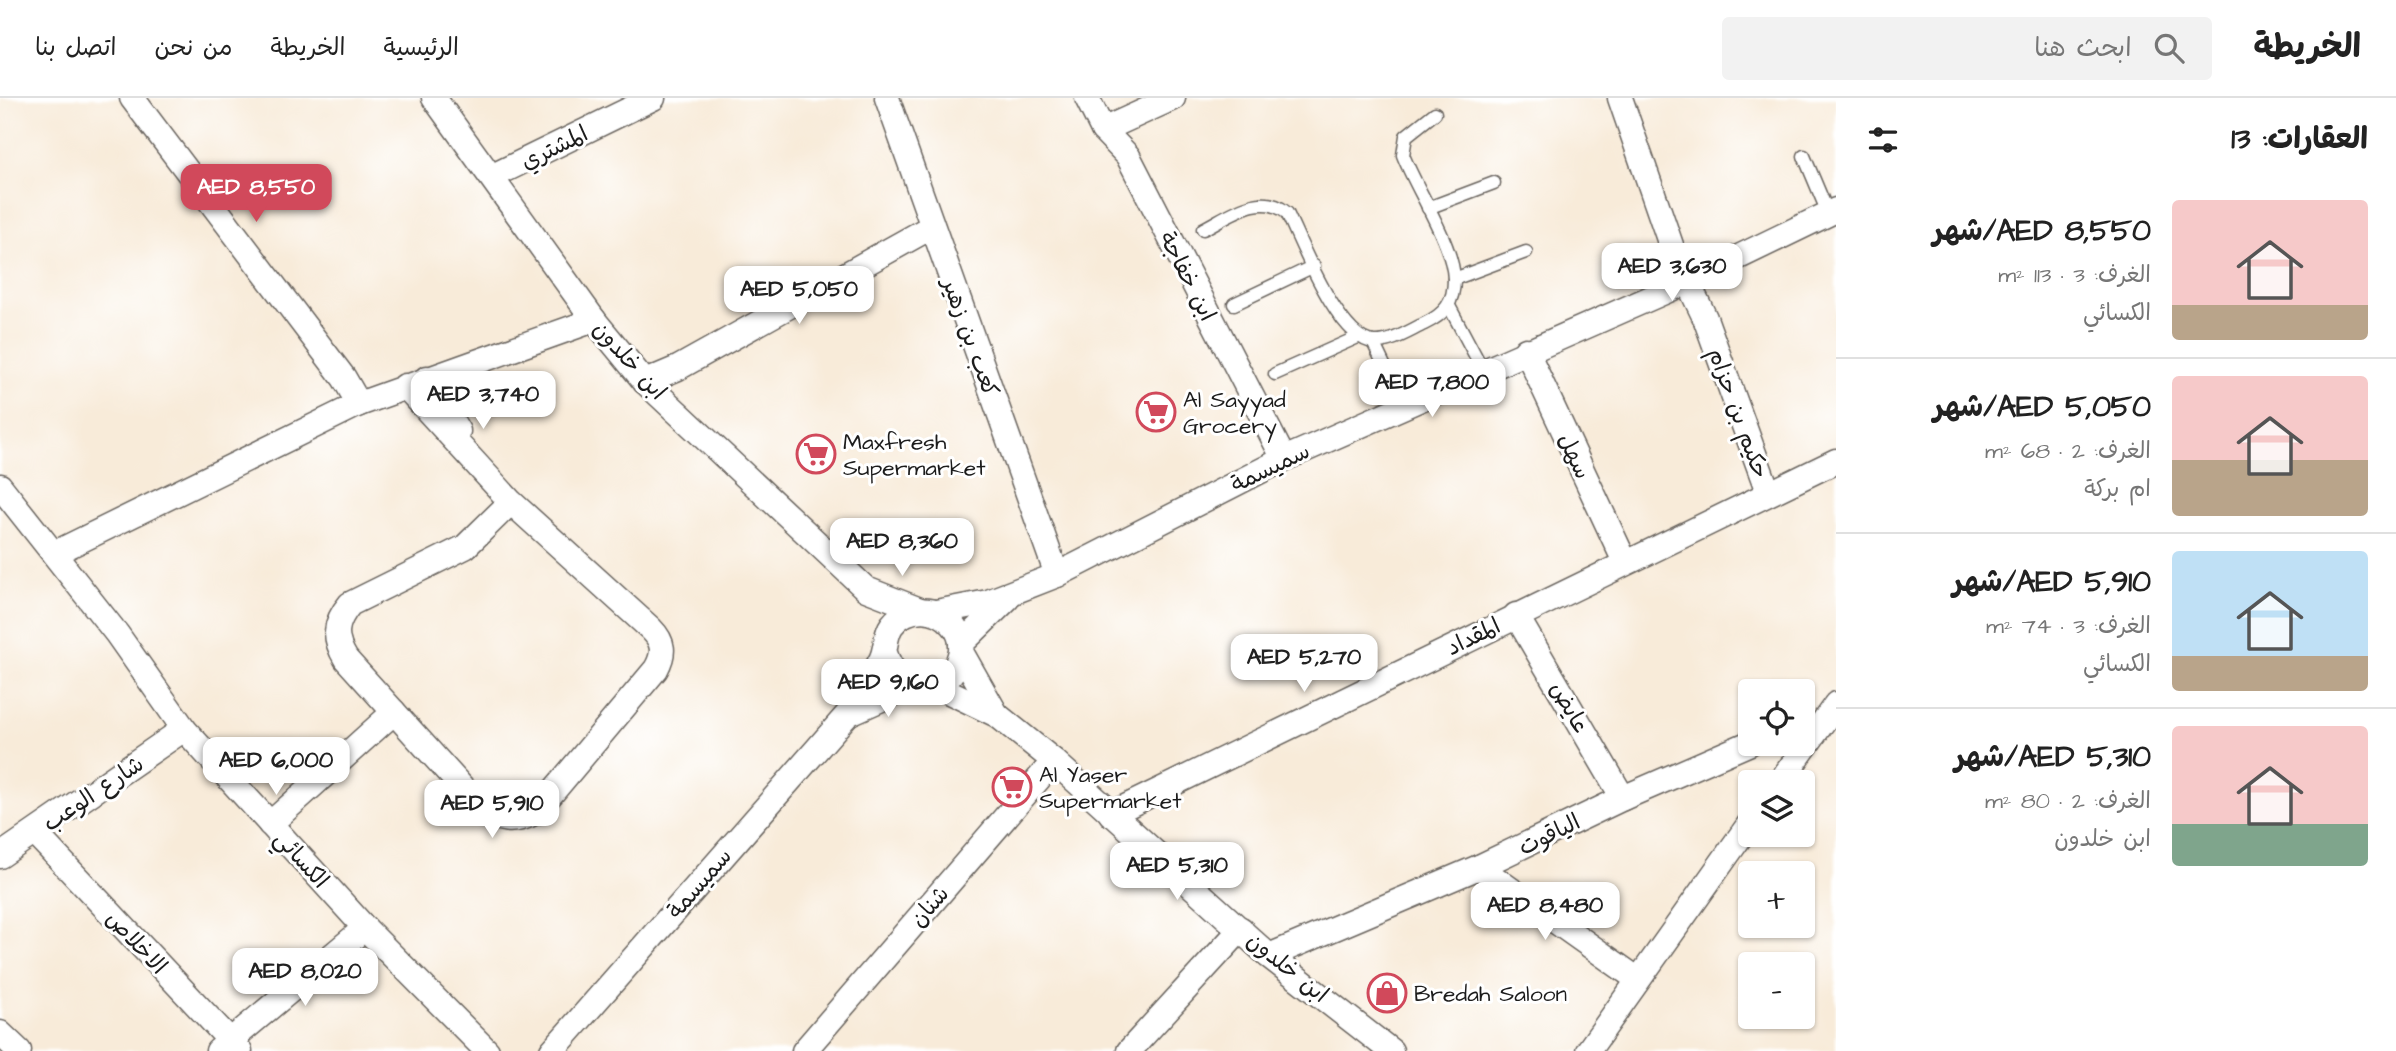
<!DOCTYPE html>
<html lang="ar">
<head>
<meta charset="utf-8">
<style>
  :root { --surface:#fff; --page:#f2f2f2; --text:#222; --muted:#767676; --line:#e0e0e0; --accent:#d1495b }
  body { margin:0; font-family:"Architects Daughter","Playpen Sans Arabic",sans-serif; background:var(--page); color:var(--text); direction:rtl; height:100vh; display:flex; flex-direction:column; font-size:26px; white-space:nowrap }
  * { box-sizing:border-box; margin:0 }
  p { font-size:23px; color:var(--muted) }
  .icon { flex:none; width:38px; height:38px; fill:none; stroke:currentColor; stroke-width:2; stroke-linecap:round; stroke-linejoin:round }
  .map { position:relative; flex:1; overflow:hidden; direction:ltr }
  .panel { display:flex; flex-direction:column; background:var(--surface); width:560px }
  .panel>* { flex:none }
  .buttons { position:absolute; left:1738px; top:581px; display:grid; gap:14px }
  .buttons a { display:grid; place-items:center; width:77px; height:77px; border-radius:7px; background:var(--surface); box-shadow:0 2px 5px #0004; font-size:35px }
  .price { position:absolute; translate:-50% -60px; padding:0 16px; border-radius:14px; background:#fff; color:#222; font-size:23px; line-height:46px; filter:drop-shadow(0 2px 4px #0008) }
  .price::after { content:''; position:absolute; left:50%; top:42px; width:21px; height:16px; margin-left:-10px; background:inherit; clip-path:polygon(0 0,100% 0,50% 100%) }
  .price.selected { background:var(--accent); color:#fff }
  ul { padding:0; list-style:none }
  li { display:flex; align-items:center; gap:21px; height:175px; padding:0 28px }
  li+li { border-top:2px solid var(--line) }
  li span { display:grid; place-items:center; flex:none; width:196px; height:140px; border-radius:7px; color:#555 }
  li>.icon { margin-inline-start:auto }
  span .icon { width:84px; height:84px; fill:#fffc; stroke-width:1 }
  li b { font-size:30px }
  h2 { display:flex; justify-content:space-between; align-items:center; height:84px; padding:0 28px; font-size:30px }
  header { display:flex; align-items:center; gap:42px; box-sizing:border-box; height:98px; padding:0 35px; background:var(--surface); border-bottom:2px solid var(--line) }
  header strong { font-size:33px }
  nav { display:flex; gap:38px; margin-inline-start:auto; font-size:24px }
  .search { width:490px; height:63px; background:var(--page); display:flex; align-items:center; gap:18px; box-sizing:border-box; padding:0 24px; border-radius:7px; color:var(--muted); font-size:26px }
  main { display:flex; flex:1; min-height:0 }
  .map>svg:first-child { display:block }
  .lines { fill:none; stroke-linecap:round; stroke-linejoin:round }
  .lane-casing { stroke:#69645e; stroke-width:15 }
  .street-casing { stroke:#69645e; stroke-width:27 }
  .lane { stroke:#fff; stroke-width:12 }
  .street { stroke:#fff; stroke-width:24 }
  .labels { text-anchor:middle; stroke-width:6; stroke-linejoin:round; paint-order:stroke }
  .street-label { font-size:23px; fill:#1c1c1c; stroke:#fff }
  .poi-label { font-size:23px; fill:#1c1c1c; stroke:#fff; text-anchor:start }
</style>
</head>
<body>
<header>
<strong>الخريطة</strong>
<div class="search"><svg class="icon" aria-label="search" viewBox="0 0 24 24"><circle cx="10" cy="10" r="6"/><path d="M15 15l6 6"/></svg>ابحث هنا</div>
<nav><a>الرئيسية</a><a>الخريطة</a><a>من نحن</a><a>اتصل بنا</a></nav>
</header>
<main>
<section class="panel">
<h2>العقارات: 13<svg class="icon" aria-label="filters" viewBox="0 0 24 24"><path d="M4 7h16M4 17h16"/><circle cx="9" cy="7" r="2"/><circle cx="15" cy="17" r="2"/></svg></h2>
<ul>
<li><span style="background:linear-gradient(#f6c9c9 75%,#b9a48a 0)"><svg class="icon" aria-label="home" viewBox="0 0 24 24"><path d="M3 11l9-7 9 7M6 9v11h12V9"/></svg></span><div><b>AED 8,550/شهر</b><p>الغرف: 3 · 113 m²</p><p>الكسائي</p></div></li>
<li><span style="background:linear-gradient(#f6c9c9 60%,#b9a48a 0)"><svg class="icon" aria-label="home" viewBox="0 0 24 24"><path d="M3 11l9-7 9 7M6 9v11h12V9"/></svg></span><div><b>AED 5,050/شهر</b><p>الغرف: 2 · 68 m²</p><p>ام بركة</p></div></li>
<li><span style="background:linear-gradient(#bfe0f5 75%,#b9a48a 0)"><svg class="icon" aria-label="home" viewBox="0 0 24 24"><path d="M3 11l9-7 9 7M6 9v11h12V9"/></svg></span><div><b>AED 5,910/شهر</b><p>الغرف: 3 · 74 m²</p><p>الكسائي</p></div></li>
<li><span style="background:linear-gradient(#f6c9c9 70%,#7fa58c 0)"><svg class="icon" aria-label="home" viewBox="0 0 24 24"><path d="M3 11l9-7 9 7M6 9v11h12V9"/></svg></span><div><b>AED 5,310/شهر</b><p>الغرف: 2 · 80 m²</p><p>ابن خلدون</p></div></li>
</ul>
</section>
<div class="map">
<svg width="1836" height="953" viewBox="0 0 1836 953">
  <rect width="100%" height="100%" fill="#fff"/>
  <filter id="ink" filterUnits="userSpaceOnUse"><feTurbulence type="fractalNoise" baseFrequency=".0143" numOctaves="2"/><feDisplacementMap in="SourceGraphic" scale="14" xChannelSelector="R" yChannelSelector="G"/><feConvolveMatrix kernelMatrix="1 2 1 2 8 2 1 2 1" color-interpolation-filters="sRGB"/></filter>
  <filter id="wash" filterUnits="userSpaceOnUse"><feTurbulence type="fractalNoise" baseFrequency=".00686" numOctaves="4" result="noise"/><feDisplacementMap in="SourceGraphic" scale="28" xChannelSelector="R" yChannelSelector="G"/><feGaussianBlur stdDeviation="1.57" result="paint"/><feColorMatrix in="noise" values="0 0 0 0 0 0 0 0 0 0 0 0 0 0 0 0 0 1.4 0 .05"/><feComposite in="paint" operator="in"/></filter>
  <g filter="url(#wash)">
    <rect width="100%" height="100%" fill="#f8ebd9"/>
  </g>
  <g filter="url(#ink)">
    <g class="lines">
      <defs>
        <g id="lane">
          <polyline points="1804,58 1828,115"/>
          <polyline points="1428,110 1494,85"/>
          <path d="M1203,131C1229,118 1261,92 1287,115C1302,146 1339,242 1374,244C1391,245 1409,233 1424,226C1445,216 1454,205 1454,181C1453,146 1416,91 1403,57L1406,38L1435,15"/>
          <polyline points="1454,181 1526,154"/>
          <polyline points="1234,206 1314,168"/>
          <polyline points="1449,208 1483,272"/>
          <polyline points="1373,244 1404,309"/>
          <polyline points="1275,276 1358,239"/>
        </g>
        <g id="street">
          <polyline points="132,0 344,280 359,306"/>
          <polyline points="434,0 594,222 645,284 866,491 920,512"/>
          <polyline points="887,0 1057,477"/>
          <polyline points="1087,0 1103,32 1128,58 1284,361"/>
          <polyline points="1620,0 1673,153 1705,220 1768,394"/>
          <polyline points="1103,32 1173,0"/>
          <polyline points="493,78 653,0"/>
          <polyline points="1526,252 1625,464"/>
          <polyline points="427,280 458,333"/>
          <polyline points="645,284 678,270 931,129"/>
          <path d="M405,288L511,404L651,531C664,544 665,555 656,571L536,714C514,726 499,724 480,709L346,561C333,540 334,525 350,506L465,449L511,404"/>
          <polyline points="0,388 117,536 184,631 365,830 487,953"/>
          <polyline points="55,455 359,306 594,222"/>
          <polyline points="936,514 988,504 1057,477 1284,361 1687,184 1836,112"/>
          <polyline points="1516,517 1623,700"/>
          <polyline points="961,546 1007,501"/>
          <polyline points="961,554 995,614"/>
          <polyline points="935,587 997,617 1054,663 1269,858 1391,953"/>
          <polyline points="850,615 913,587"/>
          <polyline points="1780,684 1836,606"/>
          <polyline points="1111,716 1836,363"/>
          <polyline points="270,726 394,614"/>
          <polyline points="35,735 240,953"/>
          <polyline points="0,758 184,631"/>
          <polyline points="1479,769 1637,881"/>
          <polyline points="1269,858 1479,769 1623,700 1750,645"/>
          <polyline points="0,935 19,953"/>
          <polyline points="218,953 365,830"/>
          <path d="M552,953L847,617C860,599 871,581 881,562C887,551 884,538 892,527C908,507 937,508 953,527C960,535 963,546 960,557C949,601 897,596 885,555"/>
          <polyline points="804,953 1054,663"/>
          <polyline points="1129,953 1241,831"/>
          <polyline points="1588,953 1750,725"/>
        </g>
      </defs>
      <use href="#lane" class="lane-casing"/>
      <use href="#street" class="street-casing"/>
      <use href="#lane" class="lane"/>
      <use href="#street" class="street"/>
    </g>
  </g>
  <defs>
    <symbol id="supermarket-ring" viewBox="-11 -11 22 22"><circle r="9.5" fill="#fff" stroke="#d1495b" stroke-width="1.5"/><path d="M-6-5.5h2.5l.6 2H6L4.5 2H-2.5L-4.4-4H-6ZM-1.5 3.2a1.3 1.3 0 1 0 .1 0ZM3 3.2a1.3 1.3 0 1 0 .1 0Z" fill="#d1495b"/></symbol>
    <symbol id="shop-ring" viewBox="-11 -11 22 22"><circle r="9.5" fill="#fff" stroke="#d1495b" stroke-width="1.5"/><path d="M-5-2.5h2.3a2.7 3.5 0 0 1 5.4 0H5L5.5 6h-11ZM-1.5-2.5h3a1.5 2.3 0 0 0-3 0Z" fill="#d1495b"/></symbol>
  </defs>
  <g fill-rule="evenodd">
    <use href="#supermarket-ring" x="1134" y="292" width="44" height="44"/>
    <use href="#supermarket-ring" x="794" y="334" width="44" height="44"/>
    <use href="#supermarket-ring" x="990" y="667" width="44" height="44"/>
    <use href="#shop-ring" x="1365" y="873" width="44" height="44"/>
  </g>
  <g class="labels">
    <g class="street-label">
      <text transform="translate(554 49) rotate(-26)" y="8">المشتري</text>
      <text transform="translate(1188 178) rotate(63)" y="8">ابن خفاجة</text>
      <text transform="translate(971 239) rotate(70)" y="8">كعب بن زهير</text>
      <text transform="translate(630 262) rotate(48)" y="8">ابن خلدون</text>
      <text transform="translate(1739 315) rotate(70)" y="8">حكيم بن حزام</text>
      <text transform="translate(1575 358) rotate(65)" y="8">سهل</text>
      <text transform="translate(1270 369) rotate(-26)" y="8">سميسمة</text>
      <text transform="translate(1473 538) rotate(-26)" y="8">المقداد</text>
      <text transform="translate(1570 609) rotate(60)" y="8">عايض</text>
      <text transform="translate(93 695) rotate(-34)" y="8">شارع الوعب</text>
      <text transform="translate(1549 736) rotate(-26)" y="8">الياقوت</text>
      <text transform="translate(302 761) rotate(48)" y="8">الكسائي</text>
      <text transform="translate(699 785) rotate(-49)" y="8">سميسمة</text>
      <text transform="translate(929 808) rotate(-49)" y="8">شنان</text>
      <text transform="translate(137 844) rotate(47)" y="8">الاخلاص</text>
      <text transform="translate(1288 869) rotate(39)" y="8">ابن خلدون</text>
    </g>
    <g class="poi-label">
      <text x="1183" y="309">Al Sayyad<tspan x="1183" dy="26">Grocery</tspan></text>
      <text x="843" y="351">Maxfresh<tspan x="843" dy="26">Supermarket</tspan></text>
      <text x="1039" y="684">Al Yaser<tspan x="1039" dy="26">Supermarket</tspan></text>
      <text x="1414" y="903">Bredah Saloon</text>
    </g>
  </g>
</svg>
<div class="buttons">
<a><svg class="icon" aria-label="locate" viewBox="0 0 24 24"><circle cx="12" cy="12" r="6"/><path d="M12 2v4M12 18v4M2 12h4M18 12h4"/></svg></a>
<a><svg class="icon" aria-label="layers" viewBox="0 0 24 24"><path d="M12 4l9 5-9 5-9-5zM3 14l9 5 9-5"/></svg></a>
<a>+</a>
<a>−</a>
</div>
<b class="price selected" style="left:256px;top:126px">AED 8,550</b>
<b class="price" style="left:1672px;top:205px">AED 3,630</b>
<b class="price" style="left:799px;top:228px">AED 5,050</b>
<b class="price" style="left:1432px;top:321px">AED 7,800</b>
<b class="price" style="left:483px;top:333px">AED 3,740</b>
<b class="price" style="left:902px;top:480px">AED 8,360</b>
<b class="price" style="left:1304px;top:596px">AED 5,270</b>
<b class="price" style="left:888px;top:621px">AED 9,160</b>
<b class="price" style="left:276px;top:699px">AED 6,000</b>
<b class="price" style="left:492px;top:742px">AED 5,910</b>
<b class="price" style="left:1177px;top:804px">AED 5,310</b>
<b class="price" style="left:1545px;top:844px">AED 8,480</b>
<b class="price" style="left:305px;top:910px">AED 8,020</b>
</div>
</main>
</body>
</html>
